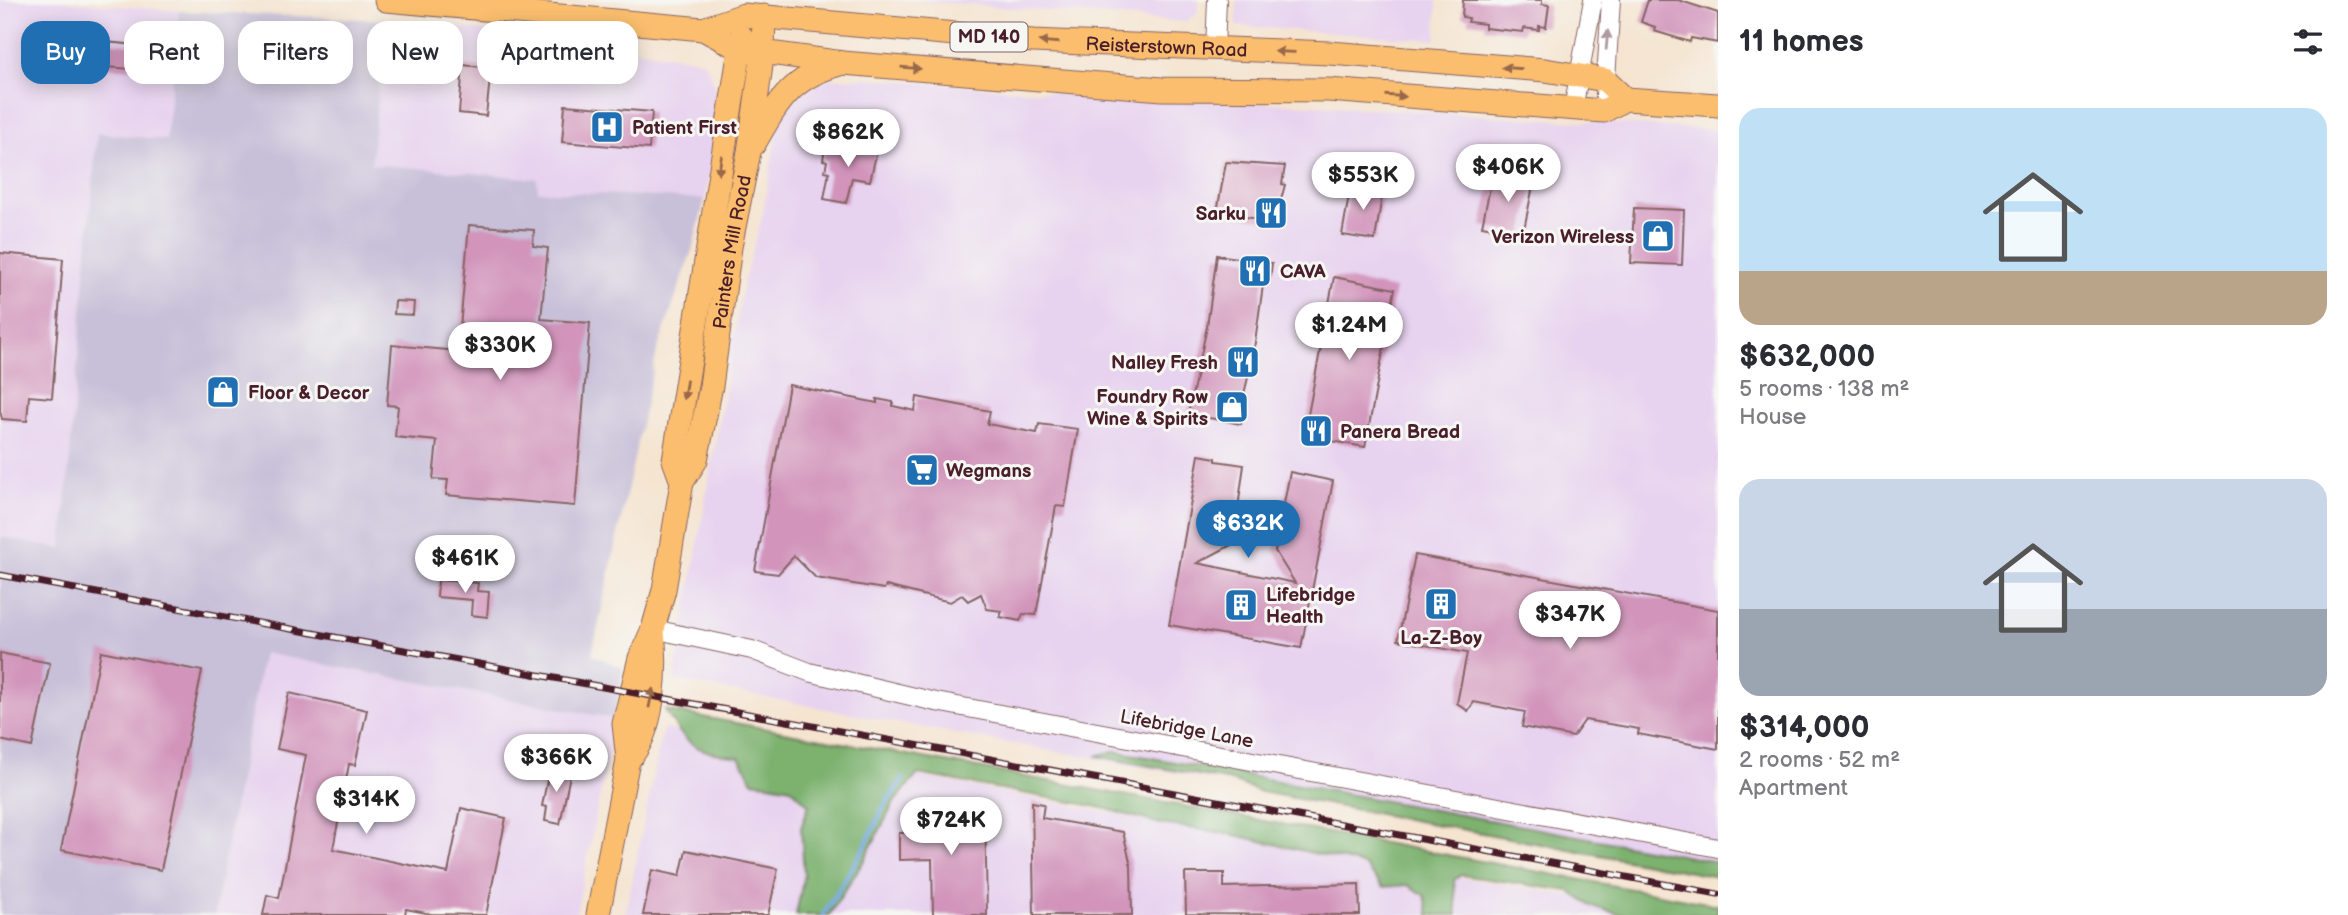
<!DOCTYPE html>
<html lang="en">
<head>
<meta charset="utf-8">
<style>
  :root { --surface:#fff; --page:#f2f2f3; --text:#2b2b33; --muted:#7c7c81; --accent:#1f6fb2 }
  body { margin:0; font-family:"Balsamiq Sans",sans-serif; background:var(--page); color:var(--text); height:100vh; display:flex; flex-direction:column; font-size:26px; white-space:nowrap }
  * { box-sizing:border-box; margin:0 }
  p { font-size:23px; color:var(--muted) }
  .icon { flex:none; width:38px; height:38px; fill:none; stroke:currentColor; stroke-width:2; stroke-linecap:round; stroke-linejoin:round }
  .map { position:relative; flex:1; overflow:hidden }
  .details { display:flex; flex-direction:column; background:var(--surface); width:630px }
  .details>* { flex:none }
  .top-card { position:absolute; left:21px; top:21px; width:665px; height:63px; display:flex; gap:14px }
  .price { position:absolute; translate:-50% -60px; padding:0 16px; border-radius:24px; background:#fff; color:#222; font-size:23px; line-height:46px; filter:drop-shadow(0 2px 4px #0008) }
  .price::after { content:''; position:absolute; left:50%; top:42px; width:21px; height:16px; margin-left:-10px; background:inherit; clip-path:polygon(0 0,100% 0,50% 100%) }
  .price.on { background:var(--accent); color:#fff }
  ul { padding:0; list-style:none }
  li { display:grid; align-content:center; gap:14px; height:371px; padding:0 21px }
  li span { display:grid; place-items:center; height:217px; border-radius:21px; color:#555 }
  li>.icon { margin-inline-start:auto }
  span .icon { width:126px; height:126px; fill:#fffc; stroke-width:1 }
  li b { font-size:30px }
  h2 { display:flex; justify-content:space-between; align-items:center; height:84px; padding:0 21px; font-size:30px }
  .pill { padding:0 24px; border-radius:21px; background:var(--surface); box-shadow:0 4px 18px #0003; font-size:24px; line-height:63px }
  .pill.on { background:var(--accent); color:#fff }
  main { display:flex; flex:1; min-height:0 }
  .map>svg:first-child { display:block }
  .built { fill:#e7d2ef }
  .industrial { fill:#c8bfd8 }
  .forest { fill:#7cb16e; stroke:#63684c; stroke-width:2 }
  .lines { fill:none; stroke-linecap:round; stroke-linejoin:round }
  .stream { stroke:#74a7e0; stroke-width:4.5 }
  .building { fill:#d294bb }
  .minor-casing { stroke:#866465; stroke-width:20 }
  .major-casing { stroke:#866465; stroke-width:25 }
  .minor { stroke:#fff; stroke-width:18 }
  .major { stroke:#fabe6e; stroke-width:23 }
  .rail-casing { stroke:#4a1f2b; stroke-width:7 }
  .rail { stroke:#f6f6f2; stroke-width:4.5; stroke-dasharray:13; stroke-linecap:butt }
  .oneway { fill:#ae9aa0 }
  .oneway2 { fill:#996749 }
  .labels { text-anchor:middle; stroke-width:6; stroke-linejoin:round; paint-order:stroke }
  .shield { fill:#f6f6f2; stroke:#7e6067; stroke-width:2 }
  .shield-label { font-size:18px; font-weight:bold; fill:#4a1f2b }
  .street-label { font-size:19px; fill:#4a1f2b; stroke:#f6f6f2 }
  .poi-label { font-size:19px; font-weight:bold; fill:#4a1f2b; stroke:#f6f6f2; text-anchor:start }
</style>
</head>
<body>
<main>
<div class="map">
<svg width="1718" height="915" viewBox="0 0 1718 915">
  <rect width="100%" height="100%" fill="#f6f6f2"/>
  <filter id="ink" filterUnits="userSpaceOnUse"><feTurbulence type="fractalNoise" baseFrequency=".0143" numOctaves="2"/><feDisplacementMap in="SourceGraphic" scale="14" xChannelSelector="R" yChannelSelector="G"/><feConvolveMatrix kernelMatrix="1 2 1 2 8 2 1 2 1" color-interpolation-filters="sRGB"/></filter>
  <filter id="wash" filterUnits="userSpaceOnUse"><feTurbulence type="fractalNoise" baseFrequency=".00686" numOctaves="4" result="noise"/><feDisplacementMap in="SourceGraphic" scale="28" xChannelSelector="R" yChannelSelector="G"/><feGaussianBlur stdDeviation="1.57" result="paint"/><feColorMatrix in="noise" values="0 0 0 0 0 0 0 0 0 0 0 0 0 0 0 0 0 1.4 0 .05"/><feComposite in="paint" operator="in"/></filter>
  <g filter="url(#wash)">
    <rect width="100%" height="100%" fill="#f5e4d0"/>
    <g class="built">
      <polygon points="0,0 55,0 179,11 166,141 97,133 62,549 0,537"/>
      <polygon points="909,0 1198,0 1197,14 1184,22"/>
      <polygon points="1237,0 1437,0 1436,40 1236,26"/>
      <polygon points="385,20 518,34 564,33 657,54 702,60 709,69 719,102 705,199 538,191 537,180 370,164"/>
      <polygon points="863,78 1109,97 1317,105 1718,130 1718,870 941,731 674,680 743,285 763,213 777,130 786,108 803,92 828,79"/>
      <polygon points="263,653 615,719 576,915 214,915"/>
      <polygon points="663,728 1414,870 1691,915 625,915"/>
    </g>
    <polygon class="industrial" points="179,11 385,20 371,164 537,179 538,191 705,199 692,250 657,351 592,655 623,668 615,719 263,653 214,915 0,915 0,537 62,549 97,133 166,140"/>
    <g class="forest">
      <path d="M665,710L1718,905V915L1619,914L1591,906L1569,891L1461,875L1454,880L1457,915H1429L1425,896L1408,885L1383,887L1365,866L1352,862L1226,833L1161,824L1099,807L918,774L895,801L863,862L829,915H796L804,875L801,828L809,805L791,788L753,781L739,757C695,751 688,748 665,710Z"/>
      <polygon points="1114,751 1718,862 1718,877 1261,792 1232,781 1096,756"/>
    </g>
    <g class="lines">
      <polyline class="stream" points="823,915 863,850 885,804 903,779"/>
    </g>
    <g id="blocks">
      <g class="building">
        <polygon points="1463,0 1542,0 1542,4 1549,5 1546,27 1539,26 1539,30 1524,28 1523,32 1485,28 1485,24 1468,22 1469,18 1462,17"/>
        <polygon points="1648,0 1678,0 1718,13 1718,43 1691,38 1690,42 1654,31 1655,27 1641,22"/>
        <polygon points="94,41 148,46 146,70 92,66"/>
        <polygon points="463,65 491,68 486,116 459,113"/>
        <polygon points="565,105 652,112 649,149 562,142"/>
        <polygon points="864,139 879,142 870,181 852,178 846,203 824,199 829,172 825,171 827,161 823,160 825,147 860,152"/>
        <polygon points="1226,162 1285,166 1282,184 1285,185 1275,222 1217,212"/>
        <polygon points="1493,173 1534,181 1523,234 1482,226"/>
        <polygon points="1351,184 1383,189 1375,240 1342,235"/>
        <polygon points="1634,208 1684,210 1682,265 1631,263"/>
        <polygon points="469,225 534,230 533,246 548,248 541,319 590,323 575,506 446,495 448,480 433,479 437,441 395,437 398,406 387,405 392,345 458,351"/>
        <polygon points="0,253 63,259 52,398 29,396 27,421 2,419 0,411"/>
        <polygon points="1217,255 1272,263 1270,279 1264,278 1253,356 1240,411 1243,412 1241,424 1188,414 1207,327"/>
        <polygon points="1334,277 1395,289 1365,447 1304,436"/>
        <polygon points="395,301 414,302 413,315 394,314"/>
        <polygon points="789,385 877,403 877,399 893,402 893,406 915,411 917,397 990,411 987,424 1037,433 1039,424 1078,429 1065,507 1056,506 1036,615 1023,614 1020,621 1000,617 1002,611 987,609 981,594 968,601 962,595 950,602 886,586 884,589 816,578 794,556 778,574 755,571"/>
        <polygon points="1199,455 1216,458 1216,461 1244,465 1233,544 1197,563 1295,583 1275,551 1290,472 1333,481 1301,648 1169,625"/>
        <polygon points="1415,555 1718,610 1718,749 1638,734 1639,729 1585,720 1573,737 1522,727 1525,712 1474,702 1468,711 1457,703 1467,653 1398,640"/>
        <polygon points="438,580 478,583 477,591 489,592 487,617 471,615 472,600 437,597"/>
        <polygon points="101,651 202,671 161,870 61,850"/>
        <polygon points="0,653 50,663 32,747 0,740"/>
        <polygon points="289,693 367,710 355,765 349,764 333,849 448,873 461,808 506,818 486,915 431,914 406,909 405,915 263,915 267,895 279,898 306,755 277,749"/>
        <polygon points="550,766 571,770 560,824 545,821 547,807 542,806"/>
        <polygon points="1032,802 1044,804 1042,818 1123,832 1131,866 1132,915 1034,915"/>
        <polygon points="985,807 987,915 933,915 932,859 899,860 899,833 913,833 913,808"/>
        <polygon points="686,850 778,869 768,915 643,915 652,870 680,876"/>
        <polygon points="1185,873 1224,873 1224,887 1359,884 1360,915 1186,914"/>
      </g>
    </g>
  </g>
  <g filter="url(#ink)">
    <use href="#blocks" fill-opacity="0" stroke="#866465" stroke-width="2"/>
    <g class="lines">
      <defs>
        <g id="minor">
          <polyline points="1215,50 1217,0"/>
          <polyline points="1573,109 1593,0"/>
          <polyline points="1604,111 1611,0"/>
          <polyline points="653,629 752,650 809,672 936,702 1718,848"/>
        </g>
        <g id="major">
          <polyline points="386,0 703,29 740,49 843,63 1162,89 1328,90 1604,111 1625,99 1718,105"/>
          <path id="s1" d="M703,29L744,15L1033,41L1330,53L1545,70L1605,80L1625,99"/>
          <path d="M754,144C778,102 791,77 840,64"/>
          <polyline points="682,482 674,460 742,37"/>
          <path d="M628,760C655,732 657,668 653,631"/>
          <path id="s2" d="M598,915L628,760L624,724L640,658L653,629L664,590L682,482L696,460L711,386L730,247L749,152L763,51L764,16"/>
        </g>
      </defs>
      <use href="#minor" class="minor-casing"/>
      <use href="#major" class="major-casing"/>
      <use href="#minor" class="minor"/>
      <use href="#major" class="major"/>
      <defs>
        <polyline id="rail" points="0,575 1718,894"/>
      </defs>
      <use href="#rail" class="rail-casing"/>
      <use href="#rail" class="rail"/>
    </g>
    <defs><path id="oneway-solid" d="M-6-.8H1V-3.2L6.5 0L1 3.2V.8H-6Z" transform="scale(1.75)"/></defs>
    <use class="oneway" href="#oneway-solid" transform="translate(1607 40) rotate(-85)"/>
    <g class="oneway2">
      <use href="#oneway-solid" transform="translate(1049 42) rotate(-176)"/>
      <use href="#oneway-solid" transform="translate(1285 52) rotate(-178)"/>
      <use href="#oneway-solid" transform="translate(911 68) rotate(5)"/>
      <use href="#oneway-solid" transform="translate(1512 68) rotate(-176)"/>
      <use href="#oneway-solid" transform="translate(1396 96) rotate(4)"/>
      <use href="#oneway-solid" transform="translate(720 165) rotate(99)"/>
      <use href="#oneway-solid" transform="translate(685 390) rotate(99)"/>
      <use href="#oneway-solid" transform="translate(651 698) rotate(-78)"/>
    </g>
  </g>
  <defs>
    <symbol id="hospital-square" viewBox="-11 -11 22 22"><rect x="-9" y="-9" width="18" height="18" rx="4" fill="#1f6fb2" stroke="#f6f6f2"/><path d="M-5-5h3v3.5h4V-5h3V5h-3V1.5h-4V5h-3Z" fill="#fff"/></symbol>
    <symbol id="restaurant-square" viewBox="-11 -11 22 22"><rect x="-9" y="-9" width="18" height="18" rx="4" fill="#1f6fb2" stroke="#f6f6f2"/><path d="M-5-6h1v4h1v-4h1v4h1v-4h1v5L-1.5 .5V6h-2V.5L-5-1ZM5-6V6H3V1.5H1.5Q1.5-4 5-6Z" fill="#fff"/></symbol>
    <symbol id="shop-square" viewBox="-11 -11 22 22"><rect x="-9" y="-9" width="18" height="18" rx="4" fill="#1f6fb2" stroke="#f6f6f2"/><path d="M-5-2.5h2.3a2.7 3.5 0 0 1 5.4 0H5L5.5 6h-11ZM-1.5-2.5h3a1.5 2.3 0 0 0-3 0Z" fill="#fff"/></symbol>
    <symbol id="supermarket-square" viewBox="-11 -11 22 22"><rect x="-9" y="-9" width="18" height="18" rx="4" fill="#1f6fb2" stroke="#f6f6f2"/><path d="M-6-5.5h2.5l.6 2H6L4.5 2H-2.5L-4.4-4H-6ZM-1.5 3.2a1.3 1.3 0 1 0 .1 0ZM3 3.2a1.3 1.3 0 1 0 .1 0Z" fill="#fff"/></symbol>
    <symbol id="building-square" viewBox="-11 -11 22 22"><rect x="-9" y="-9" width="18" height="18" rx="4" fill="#1f6fb2" stroke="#f6f6f2"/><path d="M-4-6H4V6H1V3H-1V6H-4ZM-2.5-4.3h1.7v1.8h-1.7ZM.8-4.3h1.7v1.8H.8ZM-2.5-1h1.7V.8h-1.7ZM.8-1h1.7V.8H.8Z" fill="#fff"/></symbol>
  </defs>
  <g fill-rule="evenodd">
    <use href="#hospital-square" x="588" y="108" width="38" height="38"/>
    <use href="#restaurant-square" x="1252" y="194" width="38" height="38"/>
    <use href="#shop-square" x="1639" y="217" width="38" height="38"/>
    <use href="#restaurant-square" x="1236" y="252" width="38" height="38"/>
    <use href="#restaurant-square" x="1224" y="343" width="38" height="38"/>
    <use href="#shop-square" x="204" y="373" width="38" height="38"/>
    <use href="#shop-square" x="1213" y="388" width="38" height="38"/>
    <use href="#restaurant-square" x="1297" y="412" width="38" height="38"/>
    <use href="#supermarket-square" x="903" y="451" width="38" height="38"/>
    <use href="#building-square" x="1422" y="585" width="38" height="38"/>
    <use href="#building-square" x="1222" y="586" width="38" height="38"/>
  </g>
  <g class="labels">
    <rect class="shield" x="950.5" y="22.5" width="77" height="29" rx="5"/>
    <g class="shield-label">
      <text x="989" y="43">MD 140</text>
    </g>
    <g class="street-label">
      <text dy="7" stroke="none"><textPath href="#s1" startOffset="467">Reisterstown Road</textPath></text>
      <text dy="7" stroke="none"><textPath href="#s2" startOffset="681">Painters Mill Road</textPath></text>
      <text transform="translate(1187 728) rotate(11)" y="7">Lifebridge Lane</text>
    </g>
    <g class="poi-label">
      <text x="632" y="134">Patient First</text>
      <text x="1246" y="220" text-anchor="end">Sarku</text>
      <text x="1634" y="243" text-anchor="end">Verizon Wireless</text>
      <text x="1280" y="278">CAVA</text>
      <text x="1218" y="369" text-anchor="end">Nalley Fresh</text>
      <text x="248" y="399">Floor &amp; Decor</text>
      <text x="1208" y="403" text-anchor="end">Foundry Row<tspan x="1208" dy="22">Wine &amp; Spirits</tspan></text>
      <text x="1340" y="438">Panera Bread</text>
      <text x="946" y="477">Wegmans</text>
      <text x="1266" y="601">Lifebridge<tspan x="1266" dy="22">Health</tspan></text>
      <text x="1441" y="644" text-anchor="middle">La-Z-Boy</text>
    </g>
  </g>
</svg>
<b class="price" style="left:848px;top:169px">$862K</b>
<b class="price" style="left:1508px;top:204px">$406K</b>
<b class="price" style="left:1363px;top:212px">$553K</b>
<b class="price" style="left:1349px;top:362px">$1.24M</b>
<b class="price" style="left:500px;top:382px">$330K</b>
<b class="price on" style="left:1248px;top:560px">$632K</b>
<b class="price" style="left:465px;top:595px">$461K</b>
<b class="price" style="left:1570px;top:651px">$347K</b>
<b class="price" style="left:556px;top:794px">$366K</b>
<b class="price" style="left:366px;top:836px">$314K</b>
<b class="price" style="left:951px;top:857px">$724K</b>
<div class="top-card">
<a class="pill on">Buy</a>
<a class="pill">Rent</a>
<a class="pill">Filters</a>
<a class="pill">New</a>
<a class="pill">Apartment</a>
</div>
</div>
<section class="details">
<h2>11 homes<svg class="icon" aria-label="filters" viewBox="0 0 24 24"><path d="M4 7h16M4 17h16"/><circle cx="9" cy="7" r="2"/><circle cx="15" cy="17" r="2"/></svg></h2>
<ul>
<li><span style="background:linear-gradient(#bfe0f5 75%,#b9a48a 0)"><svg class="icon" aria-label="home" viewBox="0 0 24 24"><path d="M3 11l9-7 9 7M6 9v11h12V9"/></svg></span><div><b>$632,000</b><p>5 rooms · 138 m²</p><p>House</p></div></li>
<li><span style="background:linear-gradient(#c9d6e8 60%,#9aa5b1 0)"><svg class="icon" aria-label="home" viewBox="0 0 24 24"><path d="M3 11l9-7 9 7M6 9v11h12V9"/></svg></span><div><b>$314,000</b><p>2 rooms · 52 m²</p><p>Apartment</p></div></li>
</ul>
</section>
</main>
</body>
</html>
